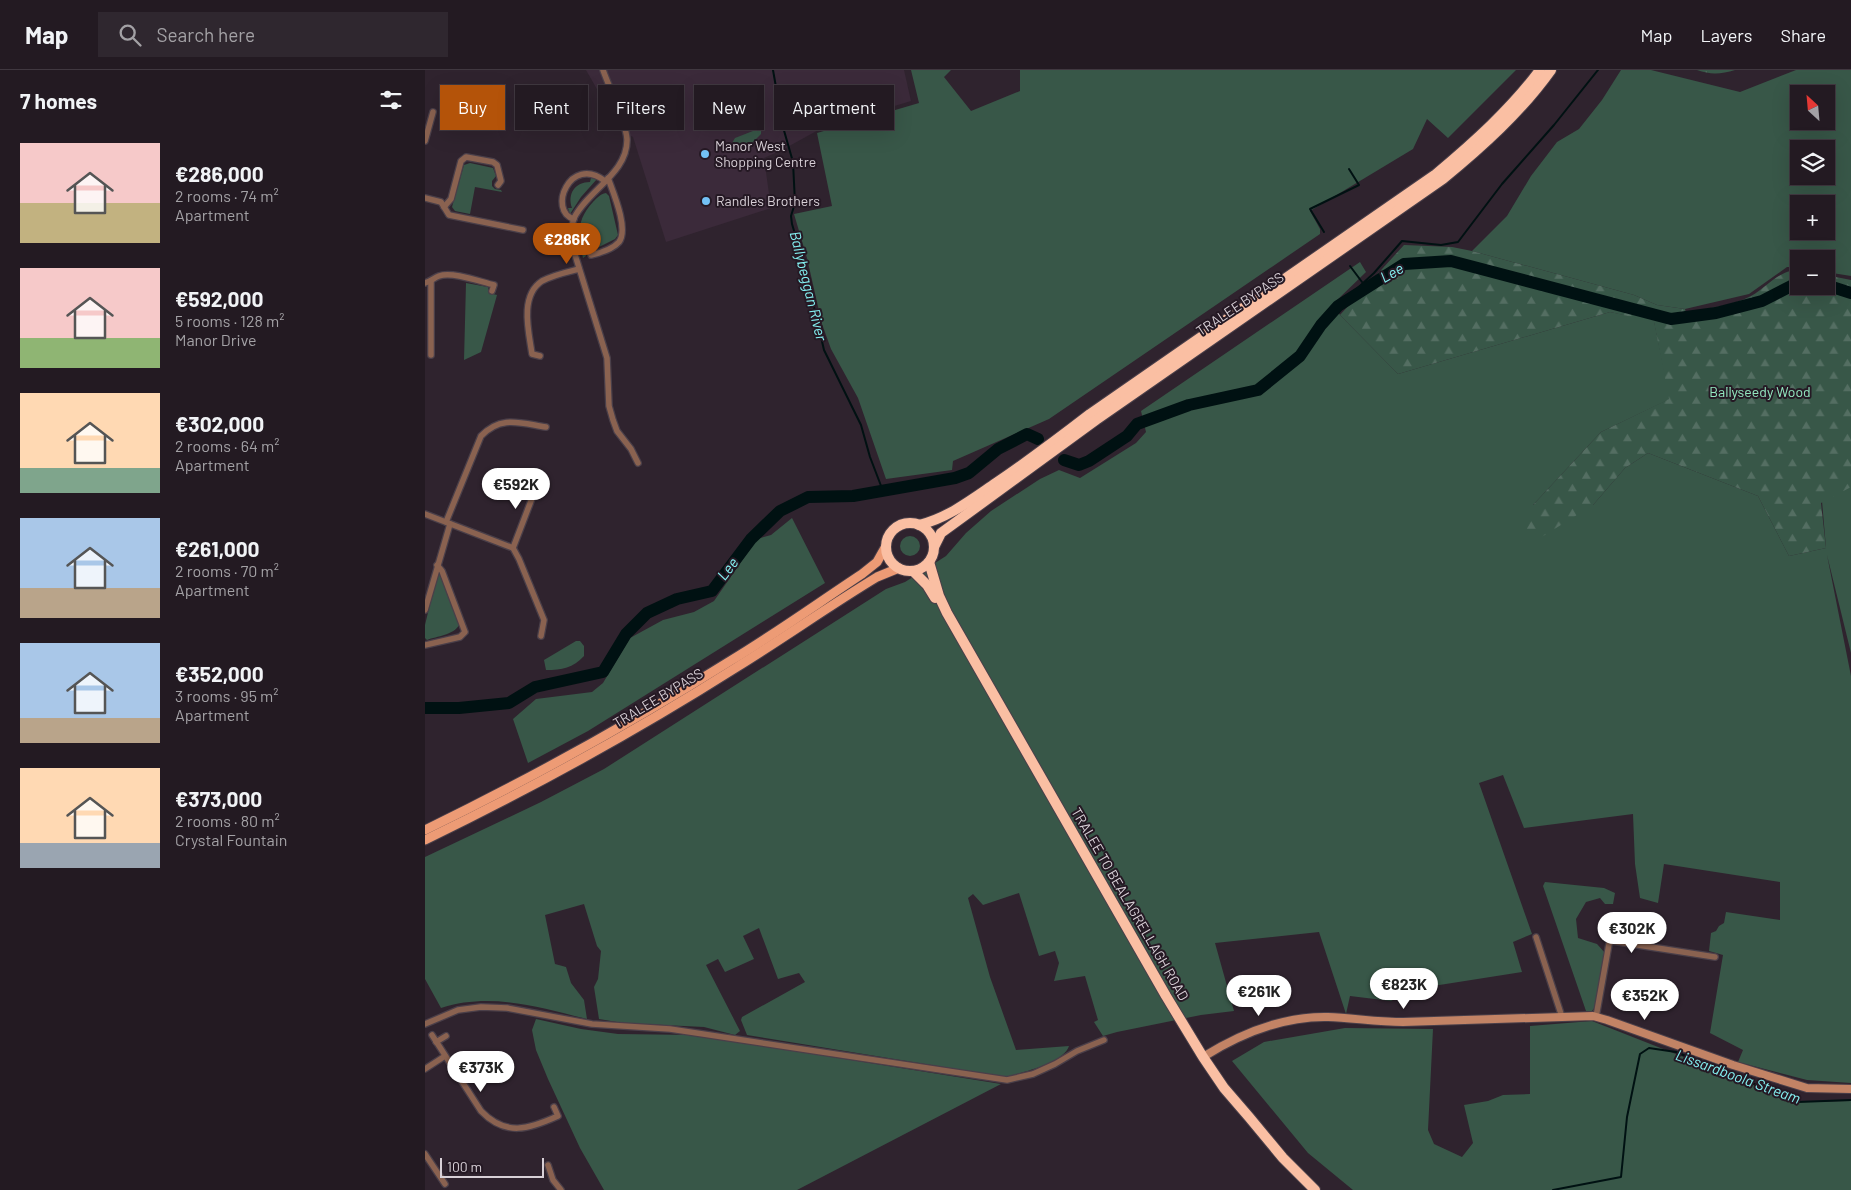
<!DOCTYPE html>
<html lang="en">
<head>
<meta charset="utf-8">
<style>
  :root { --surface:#231a22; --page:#2f272f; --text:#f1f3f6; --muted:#a3a1a5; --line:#403840; --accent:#b45309 }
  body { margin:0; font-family:Barlow,sans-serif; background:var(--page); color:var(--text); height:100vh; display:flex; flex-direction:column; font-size:19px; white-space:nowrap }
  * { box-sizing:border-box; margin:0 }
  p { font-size:16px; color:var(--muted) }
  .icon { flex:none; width:28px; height:28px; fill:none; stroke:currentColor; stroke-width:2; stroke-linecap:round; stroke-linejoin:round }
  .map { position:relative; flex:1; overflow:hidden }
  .details { display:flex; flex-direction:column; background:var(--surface); width:425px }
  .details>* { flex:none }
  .top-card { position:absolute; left:15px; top:15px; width:475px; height:45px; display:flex; gap:10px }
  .needle { width:32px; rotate:334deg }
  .buttons { position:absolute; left:1365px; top:15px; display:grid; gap:10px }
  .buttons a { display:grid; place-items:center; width:45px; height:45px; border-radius:0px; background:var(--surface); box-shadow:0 5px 20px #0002,0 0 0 1px var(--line); font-size:25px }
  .scale { position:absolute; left:15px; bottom:12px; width:104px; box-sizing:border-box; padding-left:5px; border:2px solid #d8d0d7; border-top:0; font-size:14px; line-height:18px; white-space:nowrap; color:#d8d0d7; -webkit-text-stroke:4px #251924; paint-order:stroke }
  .price { position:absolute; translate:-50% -42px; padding:0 11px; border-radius:18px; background:#fff; color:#222; font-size:16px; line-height:32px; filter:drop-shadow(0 1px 2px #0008) }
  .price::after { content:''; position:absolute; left:50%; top:30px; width:15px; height:11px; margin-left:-8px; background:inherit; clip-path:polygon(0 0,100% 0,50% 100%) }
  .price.selected { background:var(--accent); color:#fff }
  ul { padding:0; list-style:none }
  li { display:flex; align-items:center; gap:15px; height:125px; padding:0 20px }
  li span { display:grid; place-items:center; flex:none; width:140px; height:100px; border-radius:0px; color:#555 }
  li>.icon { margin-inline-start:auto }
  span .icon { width:60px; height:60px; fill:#fffc; stroke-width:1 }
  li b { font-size:21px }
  h2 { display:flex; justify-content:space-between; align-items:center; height:60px; padding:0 20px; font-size:21px }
  .pill { padding:0 18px; border-radius:0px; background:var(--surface); box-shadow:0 5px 20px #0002,0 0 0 1px var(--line); font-size:18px; line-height:45px }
  .pill.selected { background:var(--accent); color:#fff }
  header { display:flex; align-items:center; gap:30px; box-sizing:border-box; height:70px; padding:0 25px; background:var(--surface); border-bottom:1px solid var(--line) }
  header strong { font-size:24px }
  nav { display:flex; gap:28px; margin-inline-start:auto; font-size:18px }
  .search { width:350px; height:45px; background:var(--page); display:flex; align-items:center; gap:12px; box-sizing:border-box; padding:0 18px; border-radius:0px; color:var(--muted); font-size:19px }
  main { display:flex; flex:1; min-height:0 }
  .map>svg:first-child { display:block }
  .built { fill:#3b2a3a }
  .grass { fill:#385748; fill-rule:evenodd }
  .forest { fill:url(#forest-firs) }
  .wetland { fill:url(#wetland-marsh) }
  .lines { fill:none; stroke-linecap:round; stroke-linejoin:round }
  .stream { stroke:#001112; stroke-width:2 }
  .river { stroke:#001112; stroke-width:12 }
  .street-casing { stroke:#4a3f49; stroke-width:8 }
  .secondary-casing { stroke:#4a3f49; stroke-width:10 }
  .primary-casing { stroke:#4a3f49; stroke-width:11 }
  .highway-casing { stroke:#4a3f49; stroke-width:12 }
  .street { stroke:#8a6250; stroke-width:5.5 }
  .secondary { stroke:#c28365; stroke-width:8 }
  .primary { stroke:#ed9b75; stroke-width:9 }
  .highway { stroke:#fabfa3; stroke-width:10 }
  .poi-dot { fill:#73c1f5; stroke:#251924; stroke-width:2 }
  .labels { text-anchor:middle; stroke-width:4; stroke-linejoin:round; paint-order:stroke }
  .poi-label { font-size:14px; fill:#d8d0d7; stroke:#251924; text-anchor:start }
  .street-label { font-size:14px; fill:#d8d0d7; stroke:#251924 }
  .park-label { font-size:14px; fill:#93e8c0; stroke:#251924 }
  .water-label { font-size:15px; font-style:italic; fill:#85f2f3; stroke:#251924 }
</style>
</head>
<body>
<header>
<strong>Map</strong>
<div class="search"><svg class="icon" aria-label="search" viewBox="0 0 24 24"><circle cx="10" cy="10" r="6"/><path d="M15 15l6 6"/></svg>Search here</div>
<nav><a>Map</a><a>Layers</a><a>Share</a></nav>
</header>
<main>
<section class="details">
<h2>7 homes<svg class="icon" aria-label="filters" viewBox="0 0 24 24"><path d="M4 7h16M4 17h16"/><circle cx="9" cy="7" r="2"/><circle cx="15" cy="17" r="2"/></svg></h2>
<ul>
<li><span style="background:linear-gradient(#f6c9c9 60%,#c2b280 0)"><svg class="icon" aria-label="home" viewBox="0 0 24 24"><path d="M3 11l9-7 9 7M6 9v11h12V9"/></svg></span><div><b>€286,000</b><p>2 rooms · 74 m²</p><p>Apartment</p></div></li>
<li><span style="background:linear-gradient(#f6c9c9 70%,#8fb573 0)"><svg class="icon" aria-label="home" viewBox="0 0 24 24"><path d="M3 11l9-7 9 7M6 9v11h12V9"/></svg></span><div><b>€592,000</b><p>5 rooms · 128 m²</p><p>Manor Drive</p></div></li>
<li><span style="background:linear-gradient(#ffd9b3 75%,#7fa58c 0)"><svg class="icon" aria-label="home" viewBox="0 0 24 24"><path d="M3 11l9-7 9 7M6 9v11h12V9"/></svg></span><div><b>€302,000</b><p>2 rooms · 64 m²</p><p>Apartment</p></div></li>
<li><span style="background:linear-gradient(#a9c7e8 70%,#b9a48a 0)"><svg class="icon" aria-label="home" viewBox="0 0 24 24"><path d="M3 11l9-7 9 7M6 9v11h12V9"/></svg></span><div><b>€261,000</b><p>2 rooms · 70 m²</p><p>Apartment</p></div></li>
<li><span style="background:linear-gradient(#a9c7e8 75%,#b9a48a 0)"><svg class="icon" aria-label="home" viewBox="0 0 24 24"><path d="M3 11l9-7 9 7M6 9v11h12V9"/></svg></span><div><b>€352,000</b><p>3 rooms · 95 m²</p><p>Apartment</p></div></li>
<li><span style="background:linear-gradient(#ffd9b3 75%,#9aa5b1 0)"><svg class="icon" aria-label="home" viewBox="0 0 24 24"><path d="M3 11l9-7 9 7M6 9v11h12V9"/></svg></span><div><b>€373,000</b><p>2 rooms · 80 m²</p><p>Crystal Fountain</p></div></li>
</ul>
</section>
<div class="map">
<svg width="1426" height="1120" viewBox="0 0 1426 1120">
  <defs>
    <pattern id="forest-firs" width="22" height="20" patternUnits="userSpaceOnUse" patternTransform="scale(1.25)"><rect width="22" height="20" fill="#385748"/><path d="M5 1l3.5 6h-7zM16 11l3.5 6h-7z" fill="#546e62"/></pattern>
    <pattern id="wetland-marsh" width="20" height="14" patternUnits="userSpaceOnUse" patternTransform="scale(1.25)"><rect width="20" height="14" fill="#385748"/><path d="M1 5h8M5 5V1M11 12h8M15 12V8" fill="none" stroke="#546e62"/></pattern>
  </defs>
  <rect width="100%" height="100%" fill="#2f232e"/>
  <polygon class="built" points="161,0 479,0 486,31 397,58 357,80 339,88 346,138 241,172 208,67 196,61"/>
  <g class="grass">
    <polygon points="486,0 526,0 519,7 546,41 595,21 595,0 1091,0 1023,68 1002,49 988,79 885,141 895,159 895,164 624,349 528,391 527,400 461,409 433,328 406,279 397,254 382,188 369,144 407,136 392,63 494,33"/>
    <path d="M1196,0H1226L1315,22L1371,0H1426V206L1401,202V189H1374V197H1362L1324,224L1260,239L1232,235L1209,225L1047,181L1082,146L1106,106L1132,72L1154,59L1177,30ZM1374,24H1401V51H1374ZM1374,79H1401V106H1374ZM1374,134H1401V161H1374Z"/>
    <polygon points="332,29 337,29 336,64 325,75 312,78 307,73 310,68 333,59 326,33"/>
    <polygon points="45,93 68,98 71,106 67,111 67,116 70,119 76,120 77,122 50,117 45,144 30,141 27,137 39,95"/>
    <path d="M166,108L172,109L156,127L145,144L143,138H147C142,124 150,112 165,112Z"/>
    <path d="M181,123L184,126L193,165L190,169L174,177L170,175L168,167L158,170L161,186L158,188C153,166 151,150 168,132C172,128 175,124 181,123Z"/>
    <path d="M935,192L941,202L908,234L915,245L973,304L1185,242L1229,251L1245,329L1176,362L1108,435H1168L1200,398L1223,383L1333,426L1364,486L1401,478L1397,431L1426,415V583L1402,485L1426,606V1013L1382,1010L1313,992L1318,980L1285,963L1298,885L1284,881L1286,863L1291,861L1294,856L1299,853L1301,842L1355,850V812L1239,794L1233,833L1215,828L1210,794L1208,744L1099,758L1078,705L1054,713L1107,864L1088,872L1097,902L989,919L966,931L925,926L921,944L894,862L790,873L809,941L776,945L692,962L678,966L669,952L673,950L660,906L629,911L634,893L630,881L614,886L594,823L558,835L548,824L543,828L565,907L591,980L644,976C639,993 596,1003 580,1007L322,965L316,950L317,947L380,912L374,903L353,909L334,858L318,866L329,889L300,902L293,889L281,895L315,961L310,965L279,957L198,953L174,949L169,917L173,909L176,881L172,876L159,834L120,845L130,894L141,897L146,913L159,930L162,949C114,937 65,922 16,938L0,909V787L116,732L179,699L461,519L480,512L521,486L541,463L566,441L615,409L634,400L655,408L711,373L721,362L716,341Z"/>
    <polygon points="41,213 63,217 64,223 72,225 56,282 39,290"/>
    <polygon points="367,448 400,513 163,661 103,693 88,649 111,629 167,622 178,613 205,568 238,550 269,542 289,531 332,469 346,465"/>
    <circle cx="485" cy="476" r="10"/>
    <path d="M14,505H16L34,555C29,565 12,566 2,570L0,568V555L11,509Z"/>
    <path d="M151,571H155L159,576V586C148,598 137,600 121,600L119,590Z"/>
    <polygon points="1120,812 1179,818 1190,823 1188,834 1180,834 1175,828 1161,832 1151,849 1153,868 1172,874 1180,883 1172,934 1167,941 1161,941 1118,816"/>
    <polygon points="111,949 156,959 193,964 269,965 576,1014 372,1120 179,1120 155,1078 123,1009 111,980 107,960"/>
    <polygon points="1167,951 1373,1032 1426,1031 1426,1120 928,1120 883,1083 807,991 839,972 920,958 1008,959 1003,1060 1009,1074 1037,1087 1048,1073 1039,1035 1063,1031 1078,1025 1105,1024 1105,956"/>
  </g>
  <path class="forest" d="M979,175L1027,177L1047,181L1209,225L1232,235L1260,239L1261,243C1282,238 1307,236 1326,226C1343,217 1353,200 1374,200V216H1401V205L1426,210V417L1396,433L1401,478L1364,486L1333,426L1223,383L1200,398L1168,435L1094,481L1108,435L1176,362L1244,329L1229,252L1185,242L973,304L915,245Z"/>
  <path class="wetland" d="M1272,0H1310C1296,4 1286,5 1272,0Z"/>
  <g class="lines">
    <g class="stream">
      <polyline points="348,0 358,57 368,92 370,133 366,146 367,154 379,194 399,280 436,355 445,387 458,421"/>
      <polyline points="899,162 885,139 934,115 924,99"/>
      <polyline points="925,196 937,212"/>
      <polyline points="913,236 949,203 977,171 1016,175 1033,172 1077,114 1129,55 1173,0"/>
      <polyline points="1128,1120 1196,1107 1202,1047 1215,984 1224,978 1251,982 1373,1032 1426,1030"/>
    </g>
    <g class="river">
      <polyline points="1401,215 1426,223"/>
      <polyline points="639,390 654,395 664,391 702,366 712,354 764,335 833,320 875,286 896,255 913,236 979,194 1026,191 1246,249 1291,243 1337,231 1374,212"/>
      <polyline points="0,638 34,638 84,633 110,617 178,602 201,564 222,543 252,529 287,521 326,469 355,441 383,427 428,426 530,408 544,403 573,379 602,364 613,369"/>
    </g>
    <defs>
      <g id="street">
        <path d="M178,0C184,17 201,53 202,69C203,103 163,120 149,148C146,156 147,166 147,175L182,288L184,336L188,350L192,361L206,379L213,393"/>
        <polyline points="0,71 8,42"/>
        <polyline points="0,128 16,132 24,145 98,160"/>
        <polyline points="19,137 26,129 36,91 41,87 68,92 72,95 76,111 73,115"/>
        <path d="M149,149C122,141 145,84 180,111"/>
        <path d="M163,173L166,185C175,183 187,180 194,172C204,159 188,122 183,108"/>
        <path d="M0,213C6,211 9,208 14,206C27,201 56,212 69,215L67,221"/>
        <polyline points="6,285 6,211"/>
        <path d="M115,286L107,284C104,263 94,226 117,211C128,205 142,202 154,199"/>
        <polyline points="0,444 88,478 94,489 119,550 116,566"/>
        <path d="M21,452L56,366C76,345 95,353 121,357"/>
        <polyline points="88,478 114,410"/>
        <polyline points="0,540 25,454"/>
        <polyline points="0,575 35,567 40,562 17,501 12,495"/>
        <polyline points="1111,867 1137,947"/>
        <polyline points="1171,947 1184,874 1187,871 1290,887"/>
        <polyline points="0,954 33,940 56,937 82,938 167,954 245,959 582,1010 608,1004 630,994 652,981 679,970"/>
        <path d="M7,965L56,1041C81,1067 104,1059 133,1046L129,1037"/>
        <polyline points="11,972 21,966"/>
        <polyline points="0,999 20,986"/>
        <polyline points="0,1084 20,1114"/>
        <polyline points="123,1095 128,1110 136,1120"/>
      </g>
      <path id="secondary" d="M778,987C815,964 859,946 903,947C928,948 953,952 978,952C1042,950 1105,948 1168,946L1182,950L1308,995L1382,1018L1426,1019"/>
      <g id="primary">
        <path d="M0,760C105,709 206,653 305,591C350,564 393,533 437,504L452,492L461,476"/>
        <path d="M0,770C107,718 211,661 312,597C359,568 404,536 452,507L474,498"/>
      </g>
      <g id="highway">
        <circle cx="485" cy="477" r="24"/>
        <path d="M494,455C523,448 546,430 571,413C603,391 634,368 665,344L1011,104C1048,73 1086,39 1115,0"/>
        <path d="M509,477L516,463L671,350L1018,109C1057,77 1096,42 1126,0"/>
        <polyline points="504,492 514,526 522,543 741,926 778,987 799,1018 824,1047 858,1088 890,1120"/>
        <polyline points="488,501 502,515 510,528"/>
      </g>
    </defs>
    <use href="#street" class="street-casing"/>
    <use href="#secondary" class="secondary-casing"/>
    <use href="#primary" class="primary-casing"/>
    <use href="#highway" class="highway-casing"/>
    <use href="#street" class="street"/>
    <use href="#secondary" class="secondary"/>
    <use href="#primary" class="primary"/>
    <use href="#highway" class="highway"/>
  </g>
  <g class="poi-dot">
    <circle cx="280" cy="84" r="5"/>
    <circle cx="281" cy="131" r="5"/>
  </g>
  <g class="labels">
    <g class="poi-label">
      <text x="290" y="81">Manor West<tspan x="290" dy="16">Shopping Centre</tspan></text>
      <text x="291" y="136">Randles Brothers</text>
    </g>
    <g class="street-label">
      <text transform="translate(815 234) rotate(-34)" y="5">TRALEE BYPASS</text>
      <text transform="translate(233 628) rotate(-31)" y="5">TRALEE BYPASS</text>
      <text transform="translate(705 834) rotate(60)" y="5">TRALEE TO BEALAGRELLAGH ROAD</text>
    </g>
    <g class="park-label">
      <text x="1335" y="327">Ballyseedy Wood</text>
    </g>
    <g class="water-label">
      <text transform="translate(967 203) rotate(-29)" y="5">Lee</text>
      <text transform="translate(383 216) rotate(76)" y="5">Ballybeggan River</text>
      <text transform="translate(303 499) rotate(-53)" y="5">Lee</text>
      <text transform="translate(1313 1007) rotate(20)" y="5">Lissardboola Stream</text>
    </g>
  </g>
</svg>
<div class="buttons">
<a><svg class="needle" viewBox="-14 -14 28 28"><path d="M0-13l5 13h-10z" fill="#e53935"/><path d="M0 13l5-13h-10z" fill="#a3a1a5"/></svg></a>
<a><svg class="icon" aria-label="layers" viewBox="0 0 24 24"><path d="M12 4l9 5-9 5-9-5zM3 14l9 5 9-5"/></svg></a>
<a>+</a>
<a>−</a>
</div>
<div class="scale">100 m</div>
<b class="price selected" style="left:142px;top:195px">€286K</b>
<b class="price" style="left:91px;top:440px">€592K</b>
<b class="price" style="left:1207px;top:884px">€302K</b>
<b class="price" style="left:979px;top:940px">€823K</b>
<b class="price" style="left:834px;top:947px">€261K</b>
<b class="price" style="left:1220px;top:951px">€352K</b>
<b class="price" style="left:56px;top:1023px">€373K</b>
<div class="top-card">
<a class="pill selected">Buy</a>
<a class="pill">Rent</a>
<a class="pill">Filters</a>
<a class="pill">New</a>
<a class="pill">Apartment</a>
</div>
</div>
</main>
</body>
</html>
